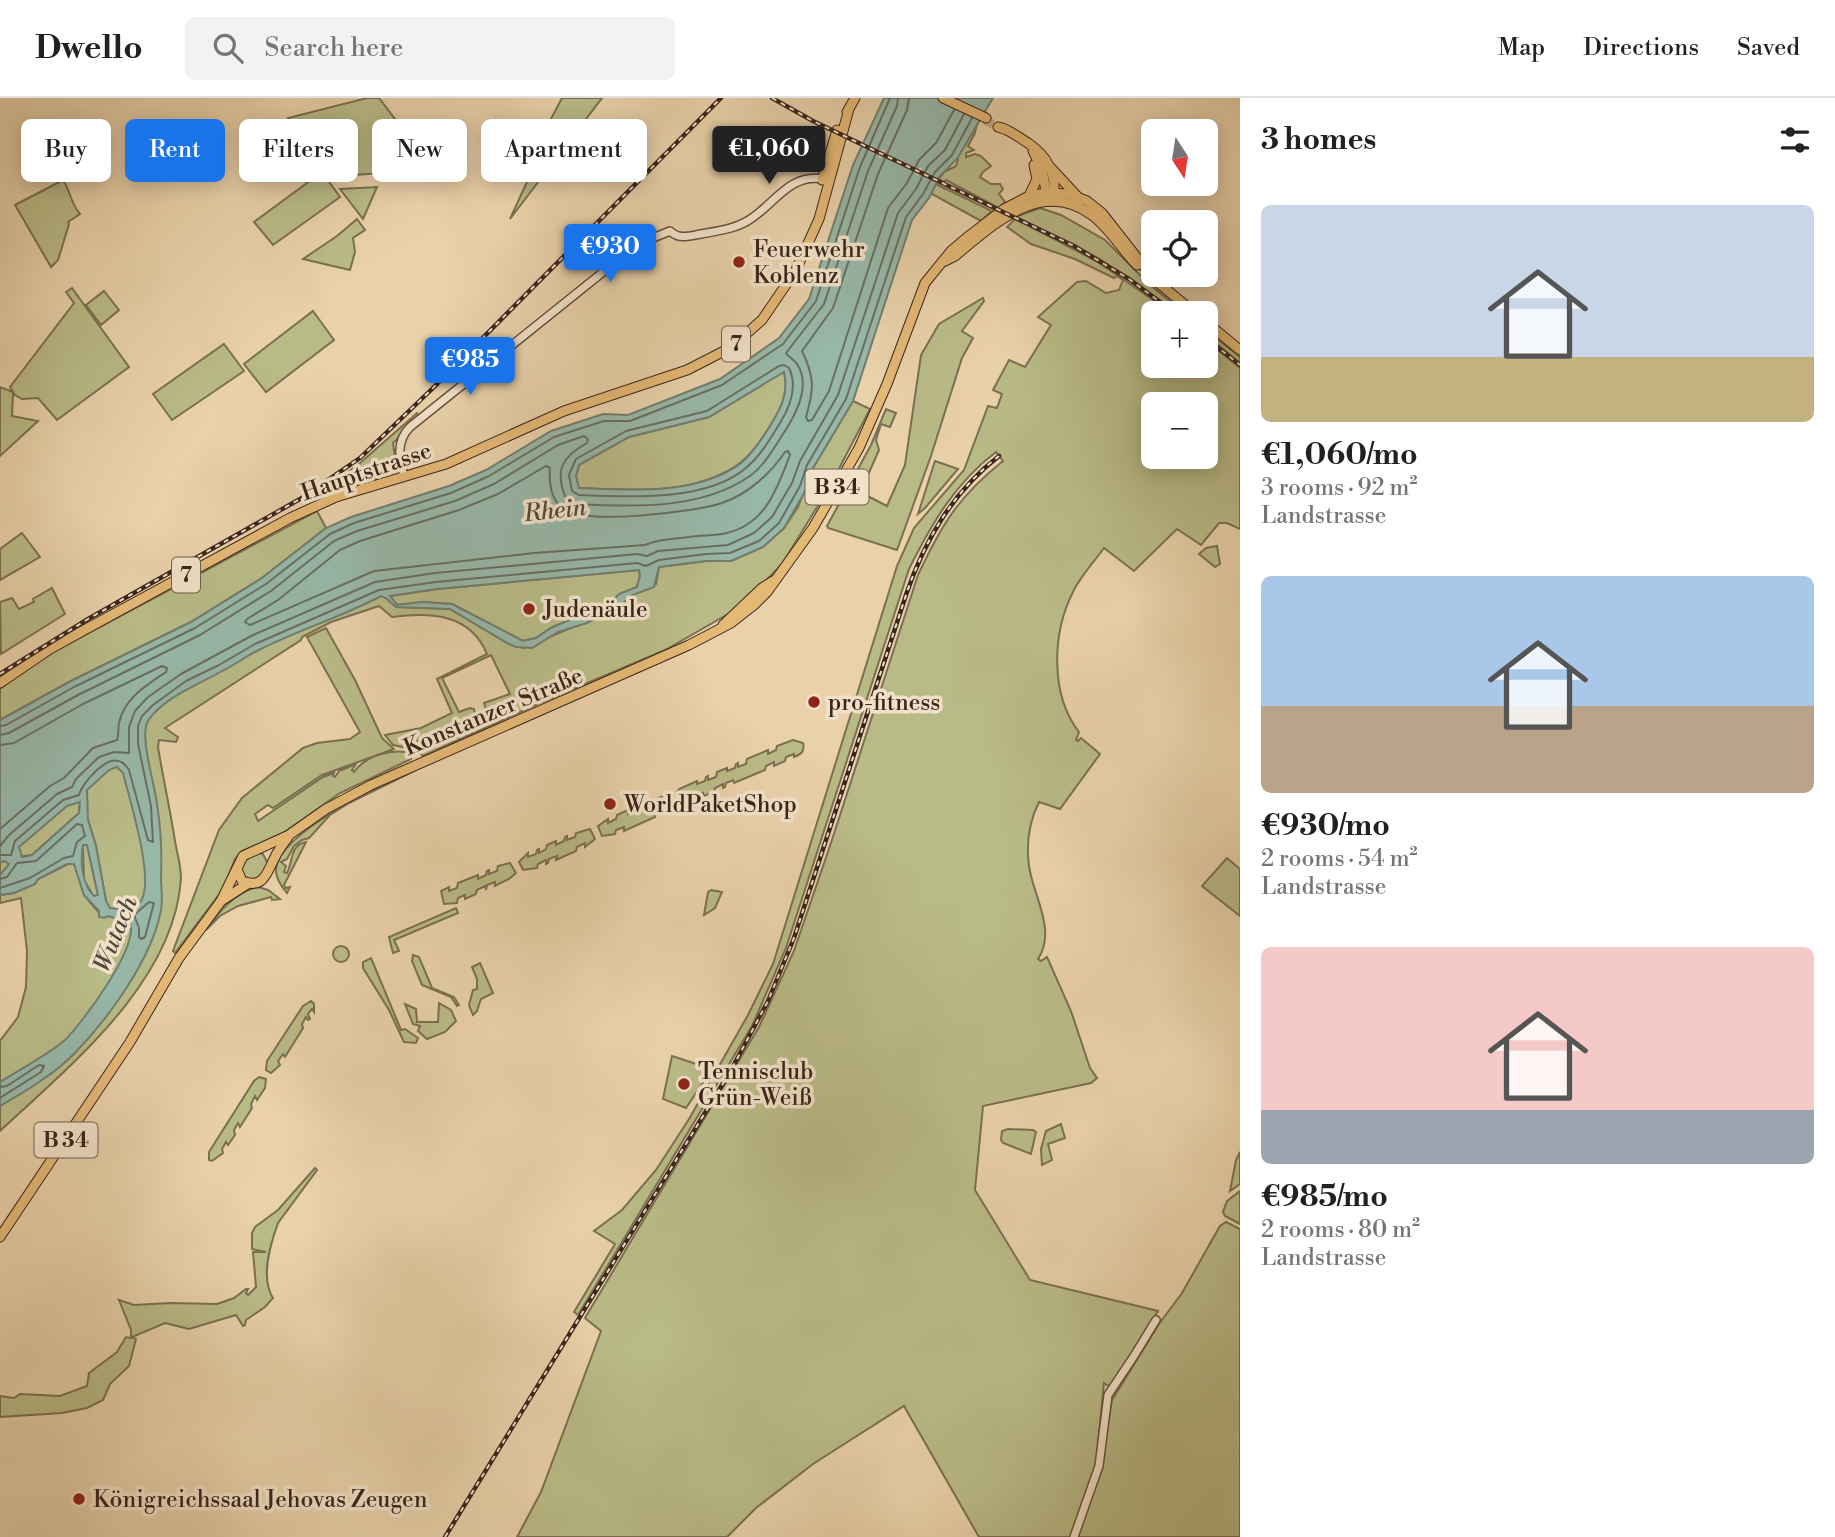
<!DOCTYPE html>
<html lang="en">
<head>
<meta charset="utf-8">
<style>
  :root { --surface:#fff; --page:#f2f2f2; --text:#202124; --muted:#757577; --line:#e0e0e0; --accent:#1a73e8 }
  body { margin:0; font-family:"Libre Bodoni",serif; background:var(--page); color:var(--text); height:100vh; display:flex; flex-direction:column; font-size:26px; white-space:nowrap }
  * { box-sizing:border-box; margin:0 }
  p { font-size:23px; color:var(--muted) }
  .icon { flex:none; width:38px; height:38px; fill:none; stroke:currentColor; stroke-width:2; stroke-linecap:round; stroke-linejoin:round }
  .map { position:relative; flex:1; overflow:hidden }
  .details { display:flex; flex-direction:column; background:var(--surface); width:595px }
  .details>* { flex:none }
  .hud { position:absolute; left:21px; top:21px; width:665px; height:63px; display:flex; gap:14px }
  .needle { width:46px; rotate:168deg }
  .buttons { position:absolute; left:1141px; top:21px; display:grid; gap:14px }
  .buttons a { display:grid; place-items:center; width:77px; height:77px; border-radius:10px; background:var(--surface); box-shadow:0 4px 18px #0003; font-size:35px }
  .price { position:absolute; translate:-50% -60px; padding:0 16px; border-radius:7px; background:var(--accent); color:#fff; font-size:23px; line-height:46px; filter:drop-shadow(0 2px 4px #0008) }
  .price::after { content:''; position:absolute; left:50%; top:42px; width:21px; height:16px; margin-left:-10px; background:inherit; clip-path:polygon(0 0,100% 0,50% 100%) }
  .price.selected { background:#222; color:#fff }
  ul { padding:0; list-style:none }
  li { display:grid; align-content:center; gap:14px; height:371px; padding:0 21px }
  li span { display:grid; place-items:center; height:217px; border-radius:10px; color:#555 }
  li>.icon { margin-inline-start:auto }
  span .icon { width:126px; height:126px; fill:#fffc; stroke-width:1 }
  li b { font-size:30px }
  h2 { display:flex; justify-content:space-between; align-items:center; height:84px; padding:0 21px; font-size:30px }
  .tag { padding:0 24px; border-radius:10px; background:var(--surface); box-shadow:0 4px 18px #0003; font-size:24px; line-height:63px }
  .tag.selected { background:var(--accent); color:#fff }
  header { display:flex; align-items:center; gap:42px; box-sizing:border-box; height:98px; padding:0 35px; background:var(--surface); border-bottom:2px solid var(--line) }
  header strong { font-size:33px }
  nav { display:flex; gap:38px; margin-inline-start:auto; font-size:24px }
  .search { width:490px; height:63px; background:var(--page); display:flex; align-items:center; gap:18px; box-sizing:border-box; padding:0 24px; border-radius:10px; color:var(--muted); font-size:26px }
  main { display:flex; flex:1; min-height:0 }
  .map>svg:first-child { display:block }
  .green { fill:#b9bb87; stroke:#7a7051; stroke-width:2; fill-rule:evenodd }
  .water { fill:#97b7a8; stroke:#727d70; stroke-width:2; fill-rule:evenodd }
  .pier { fill:#e9d1aa }
  .lines { fill:none; stroke-linecap:round; stroke-linejoin:round }
  .shore { stroke:#686e62; stroke-width:2 }
  .major-tunnel { stroke:#c6af8d; stroke-width:9; stroke-dasharray:9 4.5; stroke-linecap:butt }
  .minor-casing { stroke:#66503f; stroke-width:10 }
  .major-casing { stroke:#3a251b; stroke-width:11 }
  .minor { stroke:#f1e1c8; stroke-width:7 }
  .major { stroke:#e4b875; stroke-width:9 }
  .rail-casing { stroke:#3a251b; stroke-width:4.5 }
  .rail { stroke:#f1e1c8; stroke-width:2; stroke-dasharray:5; stroke-linecap:butt }
  .poi-dot { fill:#8f2418; stroke:#f1e1c8; stroke-width:2.5 }
  .labels { text-anchor:middle; stroke-width:7; stroke-linejoin:round; paint-order:stroke }
  .shield { fill:#f1e1c8; stroke:#715d4f; stroke-width:2 }
  .shield-label { font-size:21px; font-weight:bold; fill:#3a251b }
  .poi-label { font-size:23px; fill:#3a251b; stroke:#f1e1c8; text-anchor:start }
  .street-label { font-size:23px; fill:#3a251b; stroke:#f1e1c8 }
  .water-label { font-size:24px; font-style:italic; fill:#514a3e; stroke:#f1e1c8 }
</style>
</head>
<body>
<header>
<strong>Dwello</strong>
<div class="search"><svg class="icon" aria-label="search" viewBox="0 0 24 24"><circle cx="10" cy="10" r="6"/><path d="M15 15l6 6"/></svg>Search here</div>
<nav><a>Map</a><a>Directions</a><a>Saved</a></nav>
</header>
<main>
<div class="map">
<svg width="1240" height="1439" viewBox="0 0 1240 1439">
  <rect width="100%" height="100%" fill="#e9d1aa"/>
  <filter id="stains"><feTurbulence type="fractalNoise" baseFrequency=".00286" numOctaves="4"/><feColorMatrix values="0 0 0 0 .2 0 0 0 0 .09 0 0 0 0 .02 0 0 0 .5 -.17"/></filter>
  <radialGradient id="worn" r=".72"><stop offset=".6" stop-color="#630" stop-opacity="0"/><stop offset="1" stop-color="#630" stop-opacity=".3"/></radialGradient>
  <g class="green">
    <polygon points="367,0 379,0 414,46 404,49 404,64 411,73 354,77 340,53 313,55 288,20"/>
    <polygon points="562,0 602,0 510,121 527,84 543,36"/>
    <polygon points="978,21 975,35 968,48 974,52 966,55 966,59 975,56 981,58 991,68 983,74 980,79 991,86 1000,86 1003,91 999,96 1005,104 999,110 946,82 944,84 939,81 944,74 956,68 958,61 954,59"/>
    <polygon points="739,39 749,52 741,61 736,55 727,64 719,55"/>
    <polygon points="322,74 340,99 273,147 254,124"/>
    <path d="M63,82C71,94 70,104 80,116L68,124L69,126L58,162L51,169L15,107Z"/>
    <polygon points="936,86 992,113 981,123 930,95"/>
    <polygon points="377,89 363,121 340,91"/>
    <path d="M1040,110L1061,117L1105,142L1150,187L1185,215H1178L1100,161L1032,127L1031,129L1098,164L1172,215H1153V268H1206V242L1240,270V431L1227,425H1219L1201,447L1177,431L1134,473L1104,450C1094,464 1080,479 1073,494C1052,535 1050,597 1079,634L1076,642L1078,643L1081,640L1100,656L1060,711L1039,704C1029,724 1026,746 1029,768C1033,798 1057,832 1038,861L1041,863L1047,859L1071,913L1090,970L1097,980L1091,985L983,1008L975,1092L1030,1182L1158,1213L1131,1259L1110,1289L1104,1285L1096,1367L1071,1439H979L904,1308L813,1366L756,1410L727,1439H517L541,1394L601,1233L585,1220L759,929L794,853L831,745L918,477C942,426 958,399 1003,363L996,354C955,385 932,425 909,471L786,850L752,928L578,1217L574,1214L615,1146L594,1133L622,1112L656,1072L689,1021L748,917L773,866L897,468L914,430L964,372L988,308L997,310L1002,296L993,292L1009,262L1025,269L1051,227L1038,219L1077,184L1086,183L1106,195L1119,192L1123,182L1117,178L1114,180L1075,161L1031,146L1007,129L1018,118ZM1153,306H1206V359H1153Z"/>
    <polygon points="357,121 365,132 353,140 355,154 350,172 303,161 337,138"/>
    <polygon points="72,190 129,269 57,322 38,300 22,301 13,296 12,318 38,323 0,358 0,289 13,294 10,289 74,205 66,194"/>
    <polygon points="104,193 119,212 101,227 86,207"/>
    <polygon points="983,200 984,203 962,233 973,240 962,260 931,358 897,452 828,430 827,428 871,347 886,311 896,315 890,329 881,326 876,342 879,352 865,384 856,381 852,390 887,408 905,367 921,257 939,226"/>
    <polygon points="313,213 334,242 266,294 244,266"/>
    <polygon points="1206,232 1240,259 1240,265 1206,237"/>
    <polygon points="224,246 244,273 172,322 153,296"/>
    <path d="M784,273C789,295 782,310 770,328C762,341 752,356 740,365C695,398 631,392 578,390L576,378L579,367L629,339L709,319Z"/>
    <path d="M853,303L870,311L830,388L782,466L756,493L730,515L665,552L538,606L423,658L418,653L421,646L478,626L487,615L484,605L510,596L491,557L442,580L459,614L470,610L474,611L475,621L462,628L421,641L416,644L412,651L393,647L385,637L421,630L452,615L437,581L487,556C470,515 429,514 392,519L379,508L331,524L302,539L301,542L165,630L178,639L176,644L159,642L158,649C163,680 170,711 175,743C177,755 181,768 181,780C175,883 71,967 0,1033V943L18,919L26,889L27,853L21,800L0,805V797L14,795L35,786L38,781L68,766L74,765L84,797L100,816L112,819L106,803L96,748L88,722L79,710V715L32,757L24,758L0,779V710L195,557L381,498L386,500L396,509L450,511L509,546L524,550L620,509L630,498L656,486L659,469L706,463H731L763,449L784,430L798,409L813,370Z"/>
    <path d="M417,315L419,319L393,345L396,366C386,384 339,392 320,397V394L359,366Z"/>
    <polygon points="935,363 958,371 925,410 918,416"/>
    <polygon points="317,413 326,430 262,480 191,524 71,583 0,622 0,591 40,561"/>
    <polygon points="22,435 40,459 0,482 0,451"/>
    <polygon points="1217,448 1220,466 1215,469 1199,456 1206,450"/>
    <polygon points="639,472 640,478 637,489 619,496 614,503 551,530 536,540 523,543 452,506 422,504 397,507 390,498 437,491"/>
    <polygon points="52,490 65,516 1,556 0,504 12,500 19,511 34,504 33,501"/>
    <path d="M326,530L355,582L382,640L394,651L322,677L273,710L268,707L255,716L258,723L323,679L334,675L333,678L335,679L339,673L356,666L352,672L354,674C365,658 392,650 411,655V661L340,695L283,735L242,753L235,761L223,791L175,855L173,853L219,732L242,700L303,650L317,645L350,641L360,634L307,539Z"/>
    <path d="M793,642L803,645C805,654 801,656 794,659V656L786,659L785,663L774,668V664L766,668L765,672L734,685L733,682L726,685L725,689L723,690V686L715,690L714,694L703,698V695L696,698L695,702L683,705L677,694L679,691L697,683V686L705,683L706,679L708,678V682L716,679L717,674L727,670V673L735,670L736,666L738,665V669L746,666L747,661L768,652V656L776,652L777,648Z"/>
    <path d="M416,672L349,705L330,717L309,740L302,742L294,748L287,761L281,764L286,768L284,774L287,775C293,763 290,747 306,744L284,787L286,790L290,789L287,795C281,788 275,780 276,771C279,734 384,686 416,672Z"/>
    <polygon points="666,697 670,697 675,708 664,715 664,712 656,715 655,719 624,733 624,729 616,732 615,736 602,738 598,728 608,721 608,725 616,721 617,717 628,712 628,716 636,713 637,709"/>
    <polygon points="590,731 595,741 585,749 585,745 577,749 576,753 556,762 557,758 549,761 548,765 546,766 546,762 538,766 537,770 523,772 519,764 528,755 528,759 536,756 537,752 539,751 539,755 546,751 547,747 556,743 556,747 564,743 565,739 567,738 567,742 575,739 576,735"/>
    <polygon points="83,747 87,747 98,797 94,799 84,782"/>
    <path d="M257,754L263,756L268,766L260,779L251,782L241,776C241,763 246,761 257,754Z"/>
    <polygon points="1227,760 1240,771 1240,818 1202,788"/>
    <polygon points="510,765 516,775 509,781 495,788 495,784 487,787 486,792 485,788 477,792 476,796 465,801 465,797 458,800 457,805 444,806 441,793 449,789 449,793 457,790 458,785 478,777 478,781 486,777 487,773 489,772 489,776 497,773 498,768"/>
    <path d="M258,789L268,792L280,801L272,802L271,799L238,808L220,818L206,832C219,814 235,794 258,789Z"/>
    <polygon points="711,792 722,794 715,810 704,817 708,794"/>
    <polygon points="456,810 458,815 394,842 399,853 393,855 389,839"/>
    <circle cx="341" cy="856" r="8"/>
    <polygon points="413,857 419,859 432,890 454,899 459,907 457,908 451,899 422,887 412,863"/>
    <polygon points="371,860 401,932 405,931 418,940 416,945 404,944 389,912 363,870 363,864"/>
    <polygon points="480,865 493,895 481,901 477,913 473,917 469,907 473,892 477,891 477,881 472,869"/>
    <polygon points="311,903 314,906 314,914 312,911 308,916 310,921 308,922 306,919 302,926 303,930 285,959 283,956 278,963 280,967 271,975 266,972 267,963 303,908"/>
    <polygon points="439,905 451,912 456,923 445,934 427,941 418,933 420,928 413,926 405,906 416,911 417,924 438,924"/>
    <polygon points="672,958 712,971 686,1010 663,1001"/>
    <polygon points="259,979 266,981 265,990 257,1002 255,998 251,1006 252,1010 240,1029 238,1025 234,1032 235,1037 228,1047 226,1044 222,1051 223,1055 212,1063 209,1062 209,1054 254,983"/>
    <polygon points="1061,1026 1065,1040 1048,1046 1052,1062 1042,1067 1041,1051 1046,1033"/>
    <polygon points="1008,1031 1033,1032 1036,1034 1031,1056 1003,1045 1001,1042 1002,1033"/>
    <polygon points="1240,1054 1240,1086 1230,1093 1236,1062"/>
    <path d="M315,1070L317,1072L278,1125C270,1147 260,1180 273,1200L265,1209L246,1222L245,1227L243,1228L236,1217L189,1231L165,1225L132,1239L136,1241L129,1268L110,1286L103,1302L87,1310L62,1315L0,1319V1298L14,1300L20,1296L60,1298L87,1288L89,1275L117,1254L126,1239L131,1240V1232L119,1202L134,1207L170,1205L217,1206L234,1200L246,1191H248L246,1195L248,1197L256,1189L253,1154H266L252,1151V1135L255,1129L278,1112Z"/>
    <polygon points="1240,1093 1240,1126 1225,1118 1223,1114 1227,1103"/>
    <polygon points="1226,1124 1240,1131 1240,1439 1077,1439 1101,1370 1112,1302 1159,1226 1182,1195 1220,1128"/>
  </g>
  <path class="water" d="M884,0H993L957,61L940,78L929,100L912,122L853,303L813,370L807,390L784,430L763,449L731,463H706L659,469L654,489L630,498L620,509L587,525L558,534L532,550L516,549L509,546L450,511L396,509L386,500L381,498C342,519 298,532 259,552C246,558 235,567 222,573C200,586 162,600 148,623C139,638 155,687 157,706C161,731 162,755 161,780C161,791 163,801 161,812C152,861 108,921 74,956C53,977 26,993 0,1008V984C19,972 49,956 65,942C83,924 139,849 130,825L108,818L104,820L99,819V813L84,797L74,766H67L38,781L35,786L14,795L0,797V777L9,766L4,763L0,765V622L71,583L191,524L262,480L326,430L351,419L449,388L486,372L551,333L603,316L628,317L720,281L779,240L809,201L853,67ZM784,274C789,295 781,310 770,328C762,341 752,357 740,366C695,398 631,392 579,390L576,378L579,367L629,339L709,319ZM639,472L640,478L637,489L619,496L613,503L551,530L536,540L523,543L452,506L422,504L397,507L390,498L437,491ZM117,669L123,675C129,700 155,781 141,803C134,813 120,811 110,810L106,803L96,748L88,722L87,692L109,672ZM80,704L79,715L32,757L22,759L19,749L67,708ZM83,747H87L98,797L94,798C82,787 80,763 83,747Z"/>
  <polygon class="pier" points="860,43 881,53 884,51 885,55 918,71 922,69 922,73 942,83 940,86 920,76 917,78 916,75 883,58 879,60 879,56 859,46"/>
  <g class="lines">
    <g class="shore">
      <path d="M909,0L907,12L878,76L833,210L802,253C815,280 814,291 806,319L808,323L812,322L829,293L888,110L907,85L919,62L936,45L954,12"/>
      <path d="M779,268L784,267L789,270C798,289 790,309 780,325C770,341 761,357 747,369C708,404 629,399 579,397L572,393L569,377L576,361L626,333L707,313Z"/>
      <path d="M788,353L790,357C777,390 766,426 727,435C716,438 701,437 689,439C674,441 658,441 645,447L534,455L374,473L250,527L245,524L247,521L278,502L340,452L360,443L459,412L498,396L546,368L550,370C549,384 551,401 562,410C583,428 696,414 722,405C748,396 770,376 785,354Z"/>
      <polyline points="0,628 6,627 74,589 195,530 266,486 330,436 354,425 451,395 489,378 554,339 604,323 630,323 722,287 783,246 816,203 860,69 890,0"/>
      <path d="M0,637L9,635L78,597L200,537L271,493L334,443L357,433L455,403L494,386L558,347L584,338L588,341L587,345C564,358 554,370 565,398L577,406C633,409 701,412 750,378C764,368 774,350 783,336C795,318 812,288 797,266C794,261 789,260 786,255L824,206L868,73L897,8L898,0"/>
      <path d="M0,647L14,645L83,606L162,568L167,570L166,574C147,587 124,600 119,625C118,630 119,636 117,642L93,650L64,680L50,688L0,731"/>
      <polyline points="0,748 9,737 57,696 72,689 76,681 99,659 114,654 129,655 129,629 135,613 148,599 181,576 251,538 375,484 435,475 637,456 647,458 658,453 728,447 754,435 772,419 792,385 800,363 838,297 898,115 916,91 928,68 945,52 964,16"/>
      <path d="M0,757H11L15,743L63,702L79,697C82,685 107,656 121,664C124,665 128,670 129,672L148,742L153,744L151,708L138,646V628L142,618L153,607L186,583L219,567L255,546L379,492L436,484L637,465L646,468L659,462L706,456L730,455L759,443L779,425L800,388L807,367L846,301L906,119L923,96L935,74L952,57L972,20"/>
      <polyline points="0,781 7,779 17,765 36,763 77,726 82,727 85,738 77,744 73,758 64,760 30,780 0,790"/>
      <polygon points="149,804 154,805 145,839 141,841 139,839 139,830 134,817"/>
      <polyline points="0,989 7,988 39,967 44,968 41,974 0,1000"/>
    </g>
    <polyline class="major-tunnel" points="985,22 998,29"/>
    <defs>
      <g id="minor">
        <path d="M404,378C399,360 396,343 410,329L638,146L670,133C679,142 690,138 701,136C717,133 735,131 749,122C774,107 789,75 823,81"/>
        <polyline points="1074,1439 1099,1368 1108,1297 1134,1258 1156,1222"/>
      </g>
      <g id="major">
        <polyline points="943,0 986,20"/>
        <polyline points="847,14 855,0"/>
        <path d="M998,29C1009,31 1018,39 1028,45C1047,58 1056,74 1054,98"/>
        <polyline points="1033,53 1042,71 1047,99"/>
        <polyline points="1051,70 1077,98"/>
        <polyline points="822,82 837,32"/>
        <polyline points="1029,98 1037,81 1034,67"/>
        <path d="M945,163L955,158C994,126 1042,79 1093,118C1110,131 1122,152 1137,167"/>
        <polyline points="1150,178 1195,215"/>
        <polyline points="1206,224 1240,252"/>
        <polyline points="723,527 762,490 773,483"/>
        <polyline points="0,585 50,551 86,531 290,420 336,399 446,366 564,313 687,272 730,250 762,222 796,172 819,121 849,11"/>
        <path d="M237,771L242,783C264,792 267,774 275,759C278,752 284,745 288,739"/>
        <polyline points="221,803 249,785"/>
        <polyline points="0,1139 130,944 179,860 221,803 243,758 289,737 326,711 371,687 689,547 731,525 754,507 767,494 813,430 859,350 887,286 925,185 951,153 970,137 1004,111 1029,98 1046,95 1068,96 1087,103 1102,115 1153,180"/>
      </g>
    </defs>
    <use href="#minor" class="minor-casing"/>
    <use href="#major" class="major-casing"/>
    <use href="#minor" class="minor"/>
    <use href="#major" class="major"/>
    <defs>
      <g id="rail">
        <polyline points="772,0 813,23 1074,148 1129,181 1175,215"/>
        <polyline points="1206,240 1240,267"/>
        <polyline points="0,576 88,521 300,401 360,360 432,291 721,0"/>
        <path d="M445,1439L730,974L768,903L794,840L906,497C925,441 953,394 999,358"/>
      </g>
    </defs>
    <use href="#rail" class="rail-casing"/>
    <use href="#rail" class="rail"/>
  </g>
  <g class="poi-dot">
    <circle cx="739" cy="164" r="7"/>
    <circle cx="529" cy="511" r="7"/>
    <circle cx="814" cy="604" r="7"/>
    <circle cx="610" cy="706" r="7"/>
    <circle cx="684" cy="986" r="7"/>
    <circle cx="79" cy="1401" r="7"/>
  </g>
  <g class="labels">
    <g class="shield">
      <rect x="722" y="228.5" width="28" height="35" rx="5"/>
      <rect x="805.5" y="371.5" width="63" height="35" rx="5"/>
      <rect x="172" y="459.5" width="28" height="35" rx="5"/>
      <rect x="34.5" y="1024.5" width="63" height="35" rx="5"/>
    </g>
    <g class="shield-label">
      <text x="736" y="253">7</text>
      <text x="837" y="396">B 34</text>
      <text x="186" y="484">7</text>
      <text x="66" y="1049">B 34</text>
    </g>
    <g class="poi-label">
      <text x="753" y="159">Feuerwehr<tspan x="753" dy="26">Koblenz</tspan></text>
      <text x="543" y="519">Judenäule</text>
      <text x="828" y="612">pro-fitness</text>
      <text x="624" y="714">WorldPaketShop</text>
      <text x="698" y="981">Tennisclub<tspan x="698" dy="26">Grün-Weiß</tspan></text>
      <text x="93" y="1409">Königreichssaal Jehovas Zeugen</text>
    </g>
    <g class="street-label">
      <text transform="translate(366 373) rotate(-19)" y="8">Hauptstrasse</text>
      <text transform="translate(493 613) rotate(-23)" y="8">Konstanzer Straße</text>
    </g>
    <g class="water-label">
      <text transform="translate(555 412) rotate(-6)" y="8">Rhein</text>
      <text transform="translate(115 836) rotate(-68)" y="8">Wutach</text>
    </g>
  </g>
  <rect width="100%" height="100%" filter="url(#stains)"/>
  <rect width="100%" height="100%" fill="url(#worn)"/>
</svg>
<div class="buttons">
<a><svg class="needle" viewBox="-14 -14 28 28"><path d="M0-13l5 13h-10z" fill="#e53935"/><path d="M0 13l5-13h-10z" fill="#757577"/></svg></a>
<a><svg class="icon" aria-label="locate" viewBox="0 0 24 24"><circle cx="12" cy="12" r="6"/><path d="M12 2v4M12 18v4M2 12h4M18 12h4"/></svg></a>
<a>+</a>
<a>−</a>
</div>
<b class="price selected" style="left:769px;top:88px">€1,060</b>
<b class="price" style="left:610px;top:186px">€930</b>
<b class="price" style="left:470px;top:299px">€985</b>
<div class="hud">
<a class="tag">Buy</a>
<a class="tag selected">Rent</a>
<a class="tag">Filters</a>
<a class="tag">New</a>
<a class="tag">Apartment</a>
</div>
</div>
<section class="details">
<h2>3 homes<svg class="icon" aria-label="filters" viewBox="0 0 24 24"><path d="M4 7h16M4 17h16"/><circle cx="9" cy="7" r="2"/><circle cx="15" cy="17" r="2"/></svg></h2>
<ul>
<li><span style="background:linear-gradient(#c9d6e8 70%,#c2b280 0)"><svg class="icon" aria-label="home" viewBox="0 0 24 24"><path d="M3 11l9-7 9 7M6 9v11h12V9"/></svg></span><div><b>€1,060/mo</b><p>3 rooms · 92 m²</p><p>Landstrasse</p></div></li>
<li><span style="background:linear-gradient(#a9c7e8 60%,#b9a48a 0)"><svg class="icon" aria-label="home" viewBox="0 0 24 24"><path d="M3 11l9-7 9 7M6 9v11h12V9"/></svg></span><div><b>€930/mo</b><p>2 rooms · 54 m²</p><p>Landstrasse</p></div></li>
<li><span style="background:linear-gradient(#f6c9c9 75%,#9aa5b1 0)"><svg class="icon" aria-label="home" viewBox="0 0 24 24"><path d="M3 11l9-7 9 7M6 9v11h12V9"/></svg></span><div><b>€985/mo</b><p>2 rooms · 80 m²</p><p>Landstrasse</p></div></li>
</ul>
</section>
</main>
</body>
</html>
